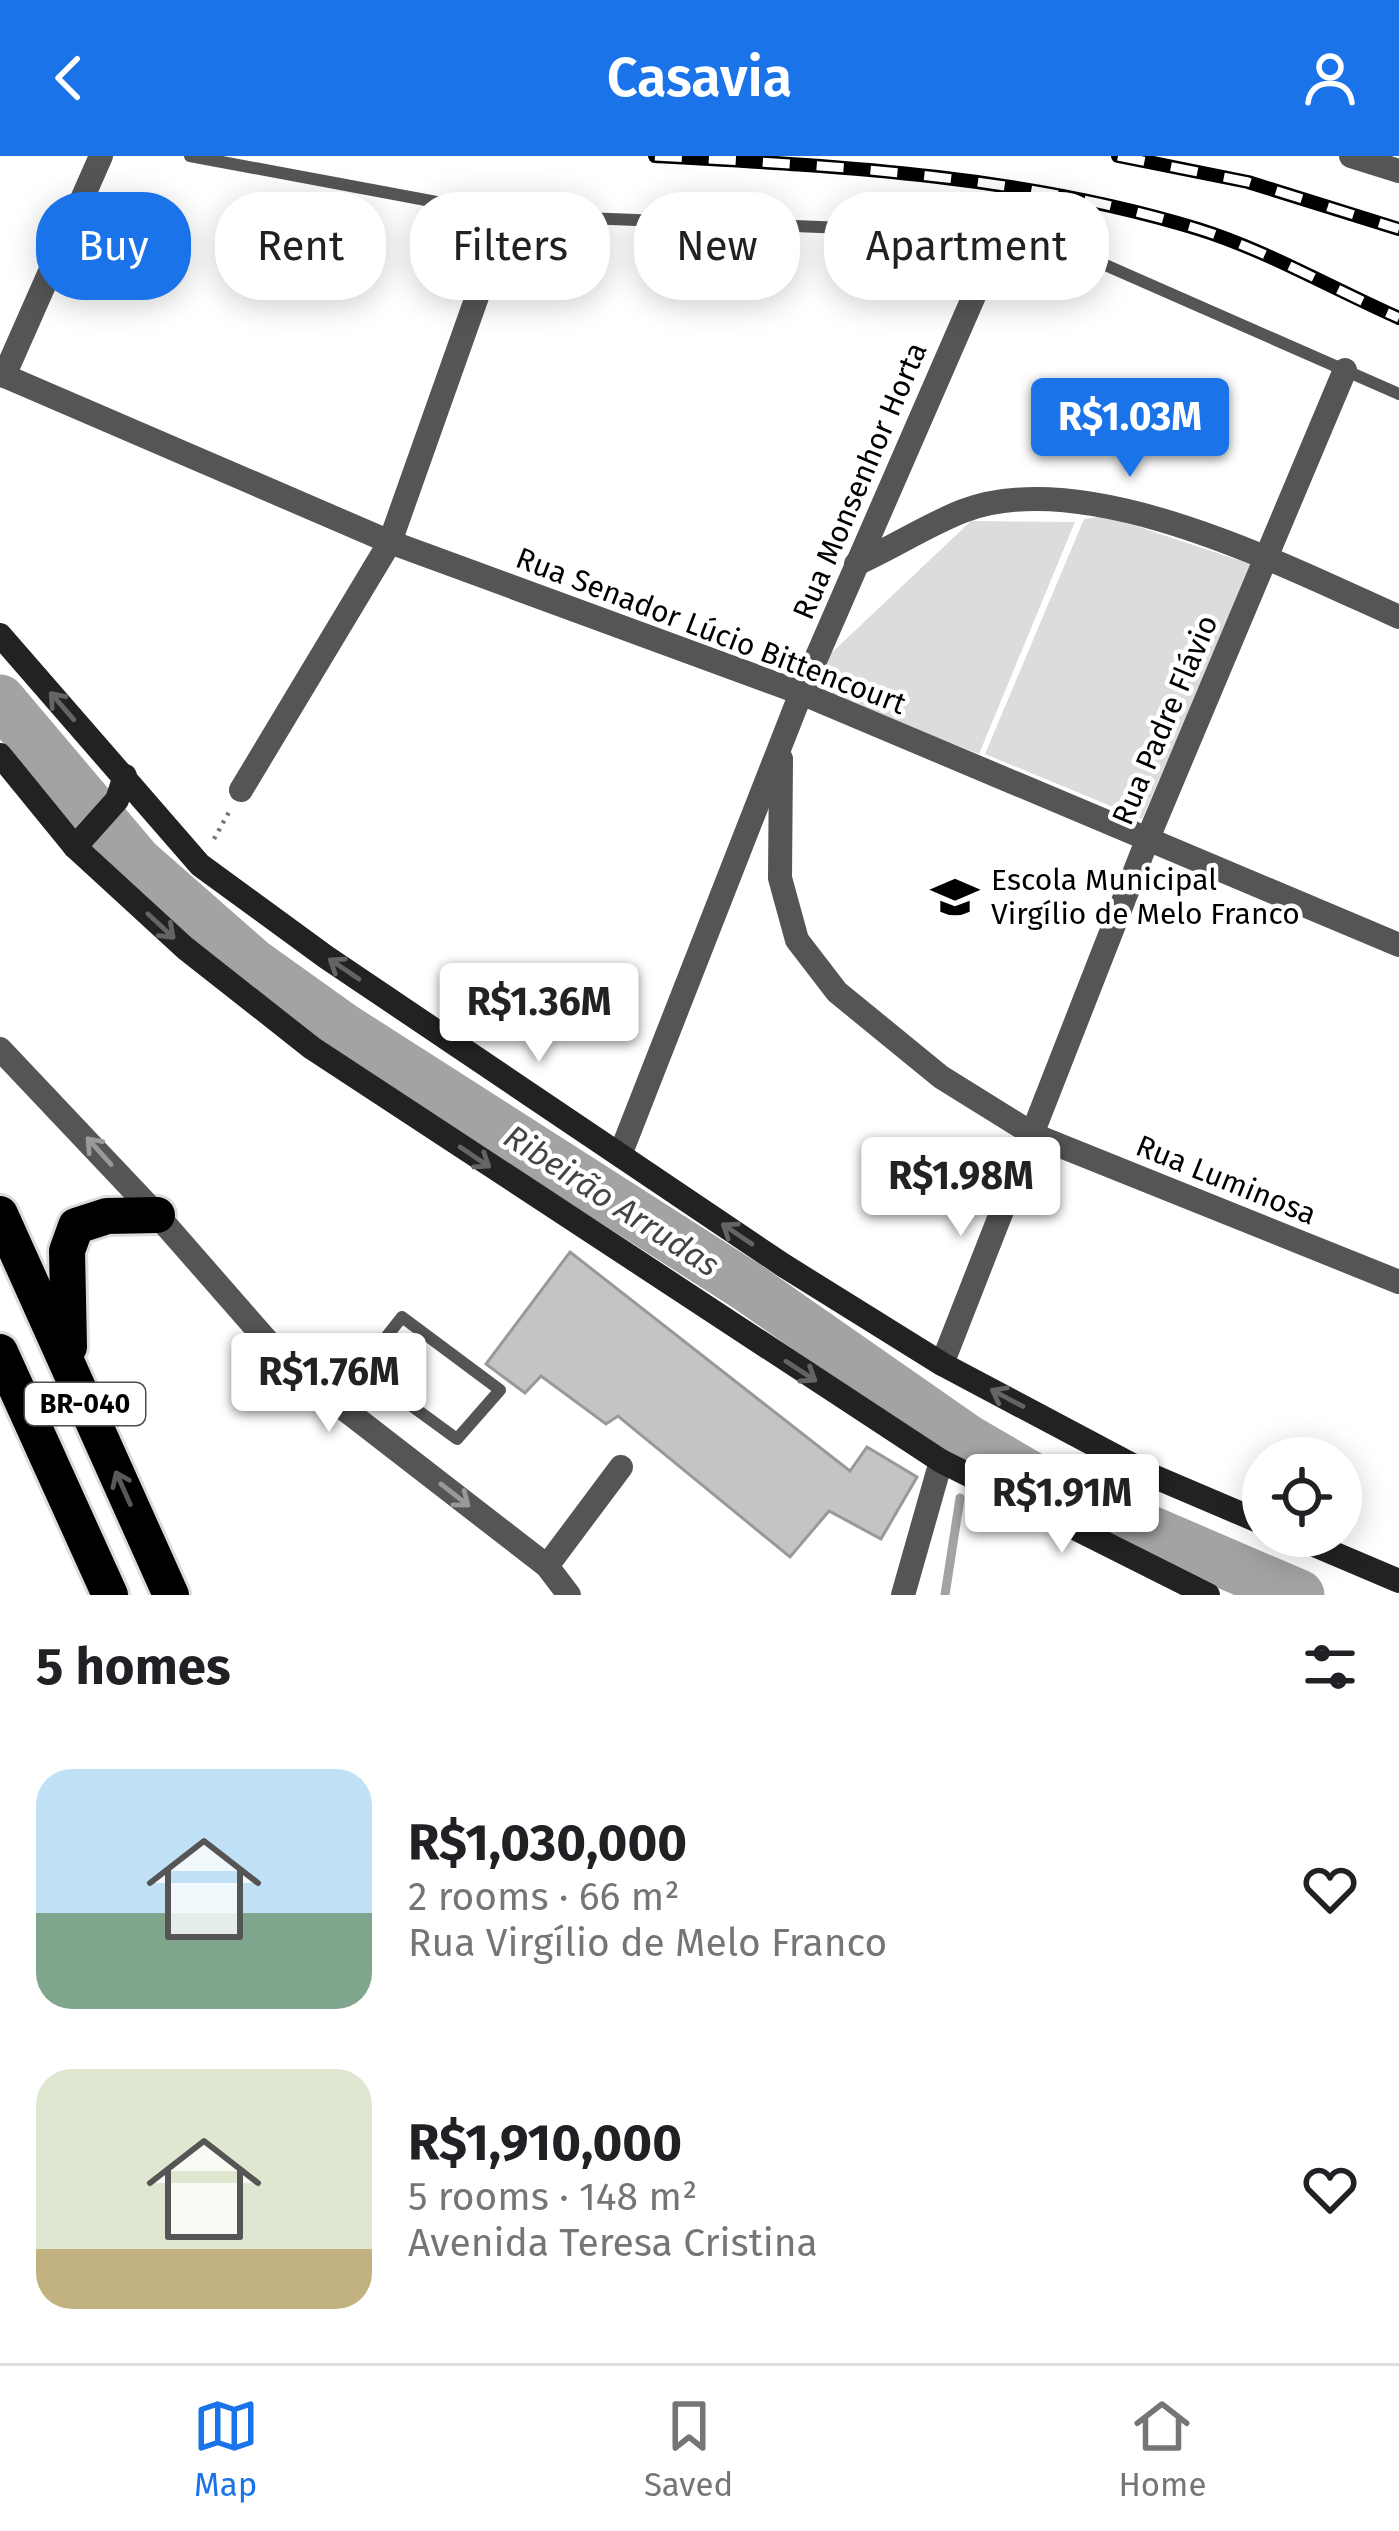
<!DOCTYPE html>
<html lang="en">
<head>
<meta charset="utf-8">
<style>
  :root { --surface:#fff; --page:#f6f6f6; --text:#202124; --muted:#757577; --line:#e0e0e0; --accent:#1a73e8 }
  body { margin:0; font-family:"Fira Sans",sans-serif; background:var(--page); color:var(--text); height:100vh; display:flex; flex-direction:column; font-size:45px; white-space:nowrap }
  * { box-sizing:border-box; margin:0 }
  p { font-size:39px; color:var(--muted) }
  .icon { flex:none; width:66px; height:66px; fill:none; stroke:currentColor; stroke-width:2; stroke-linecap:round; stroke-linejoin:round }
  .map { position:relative; height:1439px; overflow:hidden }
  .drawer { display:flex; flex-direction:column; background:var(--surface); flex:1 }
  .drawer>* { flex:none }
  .top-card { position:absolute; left:36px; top:36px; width:1329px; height:108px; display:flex; gap:24px }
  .controls { position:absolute; left:1242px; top:1281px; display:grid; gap:24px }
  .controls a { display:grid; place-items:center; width:120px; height:120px; border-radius:50%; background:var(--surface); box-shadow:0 6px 30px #0003; font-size:60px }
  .price { position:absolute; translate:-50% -102px; padding:0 27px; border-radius:12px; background:#fff; color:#222; font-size:39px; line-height:78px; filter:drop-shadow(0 3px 6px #0008) }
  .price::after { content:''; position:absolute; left:50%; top:72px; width:36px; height:27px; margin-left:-18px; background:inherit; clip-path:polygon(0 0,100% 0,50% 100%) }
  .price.active { background:var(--accent); color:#fff }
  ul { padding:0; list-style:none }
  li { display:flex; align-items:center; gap:36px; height:300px; padding:0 36px }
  li span { display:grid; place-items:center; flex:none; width:336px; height:240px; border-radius:36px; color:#555 }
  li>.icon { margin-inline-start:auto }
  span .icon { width:144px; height:144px; fill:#fffc; stroke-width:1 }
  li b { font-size:51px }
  h2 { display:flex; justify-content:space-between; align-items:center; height:144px; padding:0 36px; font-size:51px }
  .tag { padding:0 42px; border-radius:48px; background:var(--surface); box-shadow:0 6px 30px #0003; font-size:42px; line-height:108px }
  .tag.active { background:var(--accent); color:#fff }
  header { display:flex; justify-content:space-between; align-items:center; height:156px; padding:0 36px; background:var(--accent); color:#fff; font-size:54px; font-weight:600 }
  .dock { display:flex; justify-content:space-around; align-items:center; height:168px; border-top:3px solid var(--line); background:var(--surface); font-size:33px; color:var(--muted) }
  .dock a { display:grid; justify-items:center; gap:6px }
  .dock .active { color:var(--accent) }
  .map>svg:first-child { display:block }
  .green { fill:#dcdcdc }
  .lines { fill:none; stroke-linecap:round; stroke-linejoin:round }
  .stream { stroke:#a3a3a3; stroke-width:9 }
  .river { stroke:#a3a3a3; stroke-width:51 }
  .building { fill:#c4c4c4; stroke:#999; stroke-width:3 }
  .highway-casing { stroke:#dbdbdb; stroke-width:42 }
  .path { stroke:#777; stroke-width:4.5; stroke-dasharray:3 6; stroke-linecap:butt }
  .lane { stroke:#555; stroke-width:12 }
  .street { stroke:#555; stroke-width:24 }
  .secondary { stroke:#222; stroke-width:24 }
  .highway { stroke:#000; stroke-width:36 }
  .rail-casing { stroke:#000; stroke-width:14 }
  .rail { stroke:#fff; stroke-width:9; stroke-dasharray:27; stroke-linecap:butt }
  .oneway { stroke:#646464 }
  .oneway2 { stroke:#999 }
  .oneway3 { stroke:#595959 }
  .labels { text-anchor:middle; stroke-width:9; stroke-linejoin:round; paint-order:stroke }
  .shield { fill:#fff; stroke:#4c4c4c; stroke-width:3 }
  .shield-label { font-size:27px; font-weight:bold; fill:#000 }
  .street-label { font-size:30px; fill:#000; stroke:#fff }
  .poi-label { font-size:30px; fill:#000; stroke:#fff; text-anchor:start }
  .water-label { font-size:33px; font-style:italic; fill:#444; stroke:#fff }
</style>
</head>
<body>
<header><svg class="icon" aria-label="back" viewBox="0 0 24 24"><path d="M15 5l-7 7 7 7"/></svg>Casavia<svg class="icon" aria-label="person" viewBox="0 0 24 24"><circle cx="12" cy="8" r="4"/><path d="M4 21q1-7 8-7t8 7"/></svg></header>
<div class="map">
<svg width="1399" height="1439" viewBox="0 0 1399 1439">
  <rect width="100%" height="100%" fill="#fff"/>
  <g class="green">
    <polygon points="1106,360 1253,409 1142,663 985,598 1084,363"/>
    <polygon points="971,365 1075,366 979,598 816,535 825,503"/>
  </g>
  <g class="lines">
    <g class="stream">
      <polyline points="960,1308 966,1283"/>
      <polyline points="945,1439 960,1342"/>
    </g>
    <polyline class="river" points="0,544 137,706 252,807 343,872 748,1131 966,1283 1050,1332 1299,1439"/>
  </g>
  <polygon class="building" points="570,1096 850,1315 867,1291 917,1321 881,1383 829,1355 790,1401 618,1260 606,1268 541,1220 525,1237 486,1208"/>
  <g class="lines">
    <defs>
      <g id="highway">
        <polyline points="0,1058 171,1439"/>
        <polyline points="69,1191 67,1095 76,1070 107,1060 157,1059"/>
        <polyline points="0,1196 110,1439"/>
      </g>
    </defs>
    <use href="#highway" class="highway-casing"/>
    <polyline class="path" points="214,683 229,656"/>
    <g class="lane">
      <polyline points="190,0 506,59 1001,78 1078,97 1399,238"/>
      <polyline points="335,1246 402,1161 500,1234 457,1283 361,1213"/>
    </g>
    <g class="street">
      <polyline points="1351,0 1399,15"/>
      <polyline points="0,218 390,386 801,537 1399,789"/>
      <polyline points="4,220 101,0"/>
      <path d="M856,408C892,392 927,369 963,355C1087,308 1285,410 1399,461"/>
      <polyline points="781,603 780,722 797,784 837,836 941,921 1036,980 1399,1126"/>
      <polyline points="241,634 390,386 506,59"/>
      <polyline points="0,893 157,1059 290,1211 547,1410 569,1439"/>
      <polyline points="620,999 801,537 1001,78"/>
      <polyline points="942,1208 1148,682 1345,214"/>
      <polyline points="547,1410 621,1311"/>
      <polyline points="903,1439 941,1305"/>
    </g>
    <g class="secondary">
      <polyline points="0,479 200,709 326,801 783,1109 942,1208 1155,1321 1263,1367"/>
      <polyline points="0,599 75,691 185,792 312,892 941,1305 1208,1439"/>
      <polyline points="75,691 117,644 125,620"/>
      <polyline points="1293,1380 1399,1425"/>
    </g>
    <use href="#highway" class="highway"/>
    <defs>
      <g id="rail">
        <path d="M655,0C837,10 1022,19 1198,73C1266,94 1333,133 1399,162"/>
        <polyline points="1118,0 1248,26 1399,73"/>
      </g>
    </defs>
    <use href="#rail" class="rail-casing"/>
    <use href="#rail" class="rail"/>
  </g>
  <defs><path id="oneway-shaft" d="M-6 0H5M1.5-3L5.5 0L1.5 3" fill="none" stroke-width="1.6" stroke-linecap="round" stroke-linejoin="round" transform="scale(3)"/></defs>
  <g class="oneway">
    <use href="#oneway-shaft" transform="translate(62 550) rotate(-131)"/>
    <use href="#oneway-shaft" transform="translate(161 770) rotate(43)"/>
    <use href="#oneway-shaft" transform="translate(344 813) rotate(-146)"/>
    <use href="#oneway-shaft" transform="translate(475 1001) rotate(34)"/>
    <use href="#oneway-shaft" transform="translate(737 1078) rotate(-146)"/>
    <use href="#oneway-shaft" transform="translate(801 1215) rotate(33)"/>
    <use href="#oneway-shaft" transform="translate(1007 1242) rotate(-152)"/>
  </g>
  <g class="oneway2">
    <use href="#oneway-shaft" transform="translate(99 995) rotate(-132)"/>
    <use href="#oneway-shaft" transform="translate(455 1339) rotate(38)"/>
  </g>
  <use class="oneway3" href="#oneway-shaft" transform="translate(123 1332) rotate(-114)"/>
  <defs>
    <symbol id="school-bare" viewBox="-9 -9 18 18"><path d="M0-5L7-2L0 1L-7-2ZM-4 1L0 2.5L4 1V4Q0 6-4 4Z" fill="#000" stroke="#fff" stroke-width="2.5" paint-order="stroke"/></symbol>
  </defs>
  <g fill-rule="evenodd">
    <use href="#school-bare" x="922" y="708" width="66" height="66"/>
  </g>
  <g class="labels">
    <rect class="shield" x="25" y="1227" width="120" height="42" rx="9"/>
    <g class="shield-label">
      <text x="85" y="1257">BR-040</text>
    </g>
    <g class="street-label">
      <text transform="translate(860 325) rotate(-67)" y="10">Rua Monsenhor Horta</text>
      <text transform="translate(711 475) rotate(21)" y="10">Rua Senador Lúcio Bittencourt</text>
      <text transform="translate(1165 564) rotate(-67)" y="10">Rua Padre Flávio</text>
      <text transform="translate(1226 1024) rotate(22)" y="10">Rua Luminosa</text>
    </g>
    <g class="poi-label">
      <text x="991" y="734">Escola Municipal<tspan x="991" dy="34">Virgílio de Melo Franco</tspan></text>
    </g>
    <g class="water-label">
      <text transform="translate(612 1044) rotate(33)" y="12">Ribeirão Arrudas</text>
    </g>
  </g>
</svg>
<div class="controls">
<a><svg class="icon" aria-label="locate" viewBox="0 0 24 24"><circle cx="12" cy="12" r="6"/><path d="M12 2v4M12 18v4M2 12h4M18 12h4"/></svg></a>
</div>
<b class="price active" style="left:1130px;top:324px">R$1.03M</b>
<b class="price" style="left:539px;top:909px">R$1.36M</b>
<b class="price" style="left:961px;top:1083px">R$1.98M</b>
<b class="price" style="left:329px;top:1279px">R$1.76M</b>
<b class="price" style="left:1062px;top:1400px">R$1.91M</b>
<div class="top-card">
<a class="tag active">Buy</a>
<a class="tag">Rent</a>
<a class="tag">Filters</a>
<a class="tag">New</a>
<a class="tag">Apartment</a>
</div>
</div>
<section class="drawer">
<h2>5 homes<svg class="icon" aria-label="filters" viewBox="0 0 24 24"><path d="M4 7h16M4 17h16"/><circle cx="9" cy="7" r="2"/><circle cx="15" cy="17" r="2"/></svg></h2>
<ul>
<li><span style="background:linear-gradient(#bfe0f5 60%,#7fa58c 0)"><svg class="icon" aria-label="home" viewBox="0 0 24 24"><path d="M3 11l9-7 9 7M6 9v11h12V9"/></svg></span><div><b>R$1,030,000</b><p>2 rooms · 66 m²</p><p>Rua Virgílio de Melo Franco</p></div><svg class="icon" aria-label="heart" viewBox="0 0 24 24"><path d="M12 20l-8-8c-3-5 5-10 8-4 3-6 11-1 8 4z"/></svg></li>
<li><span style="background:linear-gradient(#dfe7d0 75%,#c2b280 0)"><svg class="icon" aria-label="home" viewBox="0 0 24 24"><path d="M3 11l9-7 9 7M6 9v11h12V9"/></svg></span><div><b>R$1,910,000</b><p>5 rooms · 148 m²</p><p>Avenida Teresa Cristina</p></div><svg class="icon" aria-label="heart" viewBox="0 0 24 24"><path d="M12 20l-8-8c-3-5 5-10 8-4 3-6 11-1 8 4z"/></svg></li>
</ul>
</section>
<nav class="dock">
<a class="active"><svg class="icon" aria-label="map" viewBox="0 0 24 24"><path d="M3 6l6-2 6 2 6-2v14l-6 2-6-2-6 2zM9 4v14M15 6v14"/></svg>Map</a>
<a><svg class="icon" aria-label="saved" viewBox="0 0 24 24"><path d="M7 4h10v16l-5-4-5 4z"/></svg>Saved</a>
<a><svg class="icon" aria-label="home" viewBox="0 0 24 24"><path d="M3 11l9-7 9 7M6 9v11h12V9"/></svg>Home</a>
</nav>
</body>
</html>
